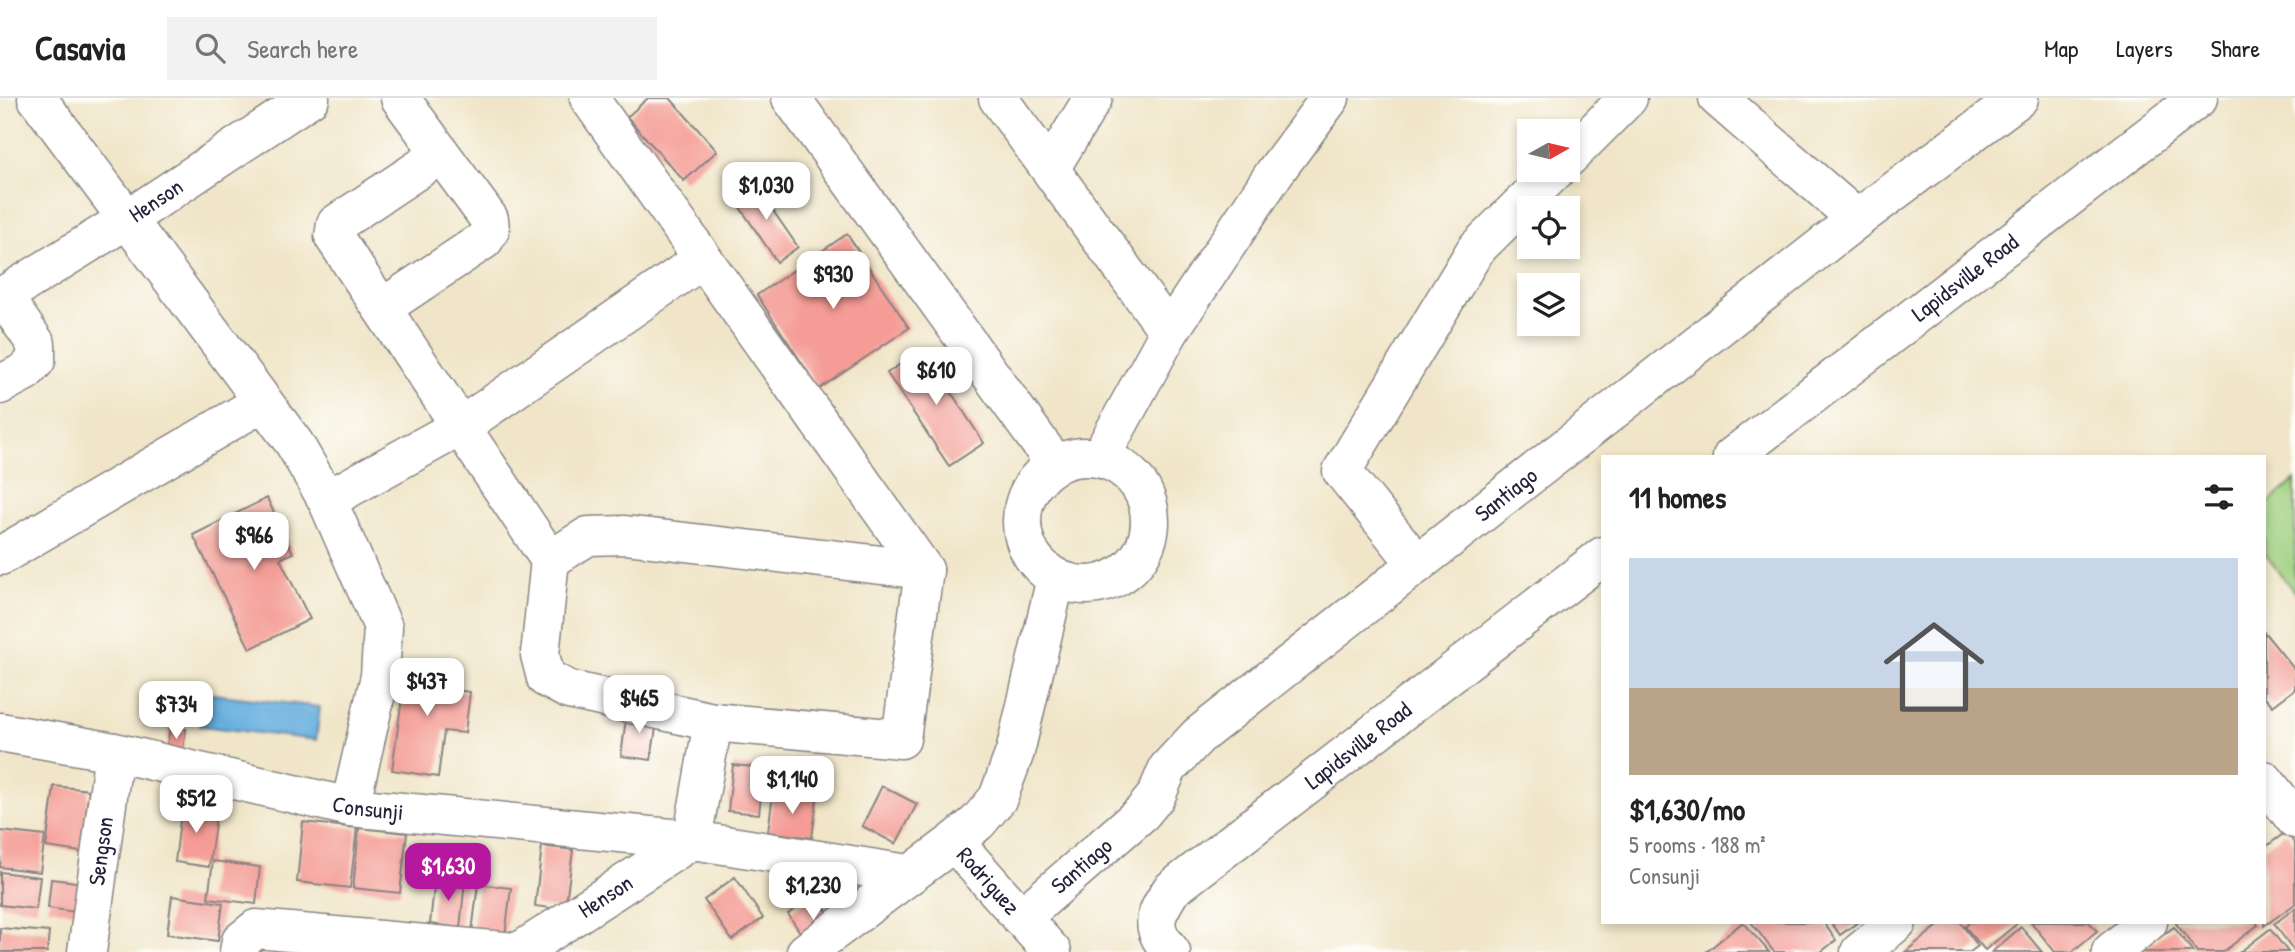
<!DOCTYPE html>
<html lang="en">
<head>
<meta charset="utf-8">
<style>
  :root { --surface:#fff; --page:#f2f2f2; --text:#222; --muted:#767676; --line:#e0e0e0; --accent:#b5179e }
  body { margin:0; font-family:"Patrick Hand",sans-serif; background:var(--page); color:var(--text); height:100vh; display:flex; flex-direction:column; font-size:26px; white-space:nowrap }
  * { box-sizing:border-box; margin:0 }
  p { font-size:23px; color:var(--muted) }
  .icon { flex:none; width:38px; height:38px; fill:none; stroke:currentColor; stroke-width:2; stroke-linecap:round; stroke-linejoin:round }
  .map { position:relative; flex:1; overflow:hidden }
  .panel { position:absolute; left:1601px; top:357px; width:665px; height:469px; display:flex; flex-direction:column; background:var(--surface); border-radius:0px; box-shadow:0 4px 10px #0003 }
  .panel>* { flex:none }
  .needle { width:46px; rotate:82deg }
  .tools { position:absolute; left:1517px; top:21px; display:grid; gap:14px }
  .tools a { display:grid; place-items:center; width:63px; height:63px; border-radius:0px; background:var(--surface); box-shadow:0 4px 10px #0003; font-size:35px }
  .price { position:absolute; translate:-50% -60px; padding:0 16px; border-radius:14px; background:#fff; color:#222; font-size:23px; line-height:46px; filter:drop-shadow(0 2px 4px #0008) }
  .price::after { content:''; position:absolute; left:50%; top:42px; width:21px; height:16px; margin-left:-10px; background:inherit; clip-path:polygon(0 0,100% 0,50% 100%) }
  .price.selected { background:var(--accent); color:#fff }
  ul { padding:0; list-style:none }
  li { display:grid; align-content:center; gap:14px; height:371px; padding:0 28px }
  li span { display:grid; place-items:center; height:217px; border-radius:0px; color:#555 }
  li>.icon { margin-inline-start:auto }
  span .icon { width:126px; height:126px; fill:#fffc; stroke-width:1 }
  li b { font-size:30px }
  h2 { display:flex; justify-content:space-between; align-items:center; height:84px; padding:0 28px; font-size:30px }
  header { display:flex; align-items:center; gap:42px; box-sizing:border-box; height:98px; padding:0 35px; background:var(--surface); border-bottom:2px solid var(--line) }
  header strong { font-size:33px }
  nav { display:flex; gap:38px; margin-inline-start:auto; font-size:24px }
  .search { width:490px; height:63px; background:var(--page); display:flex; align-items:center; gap:18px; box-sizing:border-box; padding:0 24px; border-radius:0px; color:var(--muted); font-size:26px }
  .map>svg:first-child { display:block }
  .green { fill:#9ecf7f; stroke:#60785d; stroke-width:2 }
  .water { fill:#66afde; stroke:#44688c; stroke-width:2 }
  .building { fill:#f49c95 }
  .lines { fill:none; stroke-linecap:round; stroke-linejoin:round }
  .minor-casing { stroke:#898482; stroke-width:41 }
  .minor { stroke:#fff; stroke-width:38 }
  .labels { text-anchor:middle; stroke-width:6; stroke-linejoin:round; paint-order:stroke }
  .street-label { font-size:23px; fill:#22223b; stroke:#fdfcf7 }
</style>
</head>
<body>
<header>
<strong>Casavia</strong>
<div class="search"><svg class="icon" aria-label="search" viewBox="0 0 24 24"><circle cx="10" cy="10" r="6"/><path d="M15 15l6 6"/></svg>Search here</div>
<nav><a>Map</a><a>Layers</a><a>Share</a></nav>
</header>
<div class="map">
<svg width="2295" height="854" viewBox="0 0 2295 854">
  <rect width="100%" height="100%" fill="#fdfcf7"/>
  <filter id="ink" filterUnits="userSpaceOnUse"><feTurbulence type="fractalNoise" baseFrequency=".0143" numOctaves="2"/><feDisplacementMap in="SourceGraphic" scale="14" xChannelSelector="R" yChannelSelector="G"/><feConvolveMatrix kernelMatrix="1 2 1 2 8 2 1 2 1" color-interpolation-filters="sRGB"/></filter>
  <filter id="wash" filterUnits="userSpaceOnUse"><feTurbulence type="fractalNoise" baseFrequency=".00686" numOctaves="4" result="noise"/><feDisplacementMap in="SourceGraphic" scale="28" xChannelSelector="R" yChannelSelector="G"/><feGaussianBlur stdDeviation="1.57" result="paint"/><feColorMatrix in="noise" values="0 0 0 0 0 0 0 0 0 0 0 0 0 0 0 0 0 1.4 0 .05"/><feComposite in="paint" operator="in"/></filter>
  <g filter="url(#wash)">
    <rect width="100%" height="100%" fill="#f0e5c8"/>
    <polygon class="green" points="2295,382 2295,495 2265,456 2264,409"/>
    <polygon class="water" points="204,595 320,609 316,642 200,628"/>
    <g id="blocks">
      <g class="building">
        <polygon points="648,0 670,0 717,53 684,83 627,19"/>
        <polygon points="754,85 798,149 777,164 733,99"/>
        <polygon points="847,136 909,230 819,291 757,197"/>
        <polygon points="923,251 984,345 949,368 887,275"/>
        <polygon points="267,400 293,455 280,461 310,521 250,551 193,437"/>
        <polygon points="2264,534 2295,572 2295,591 2273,608 2264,598"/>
        <polygon points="407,564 452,571 449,591 470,594 465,635 444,633 438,679 392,672"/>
        <polygon points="627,613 658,617 651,662 621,658"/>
        <polygon points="170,629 186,631 182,658 166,655"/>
        <polygon points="733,667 764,670 759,716 728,713"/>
        <polygon points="54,688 89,692 81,754 46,749"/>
        <polygon points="882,688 917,706 896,746 862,728"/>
        <polygon points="773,696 817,702 812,740 768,734"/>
        <polygon points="182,706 217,711 209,769 175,764"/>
        <polygon points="303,724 357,730 350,790 297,784"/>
        <polygon points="359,730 407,735 400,795 353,790"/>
        <polygon points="1,733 45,738 40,774 0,769"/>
        <polygon points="2286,734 2295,746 2295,806 2264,828 2264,750"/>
        <polygon points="542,748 573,752 565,812 535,808"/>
        <polygon points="213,763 260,769 256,806 208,800"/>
        <polygon points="0,774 40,779 36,811 0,807"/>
        <polygon points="735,779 763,820 732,842 704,802"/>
        <polygon points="435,780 465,783 460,830 430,826"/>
        <polygon points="51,781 93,786 89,816 48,810"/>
        <polygon points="478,786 511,790 505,838 472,834"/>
        <polygon points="815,796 839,831 811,851 788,816"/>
        <polygon points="172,798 223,805 218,843 167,836"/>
        <polygon points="2295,810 2295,854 2274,826"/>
        <polygon points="1743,824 1769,854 1706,854"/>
        <polygon points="1751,824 1823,824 1836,842 1821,854 1774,854"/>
        <polygon points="1831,824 1858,824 1840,837"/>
        <polygon points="1943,824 1960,824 1978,848 1970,854 1905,854"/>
        <polygon points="1970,824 2019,824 1985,852 1965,829"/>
        <polygon points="2031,824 2089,824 2097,833 2072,854 2055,854"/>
        <polygon points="2175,824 2256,824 2258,827 2223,854 2197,854"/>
        <polygon points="2021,829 2042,854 1992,854"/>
        <polygon points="2174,829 2193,854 2140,854"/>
        <polygon points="0,830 49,834 47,854 0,854"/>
        <polygon points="2270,831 2288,854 2240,854"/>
      </g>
    </g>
  </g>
  <g filter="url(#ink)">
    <use href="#blocks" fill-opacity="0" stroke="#898482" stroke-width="2"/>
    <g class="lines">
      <defs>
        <g id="minor">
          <polyline points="37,0 294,345 327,402 383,529 380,578 350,709"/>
          <polyline points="791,0 1055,366"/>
          <polyline points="998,0 1169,234"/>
          <polyline points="1718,0 1857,121"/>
          <polyline points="440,57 336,126 334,139 550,462 540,557 546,580 569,592 713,624 901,641 924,472 589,0"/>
          <polyline points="1568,60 1628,0"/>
          <polyline points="1050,71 1093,0"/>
          <path id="s1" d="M0,200L129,120L310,0"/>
          <polyline points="382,210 484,142 490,132 489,121 400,0"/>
          <polyline points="0,287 26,273 36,262 36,246 3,198"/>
          <circle cx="1086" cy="423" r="64"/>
          <path id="s2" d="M1732,359L2198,0"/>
          <polyline points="1100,360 1169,234 1275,74 1330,0"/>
          <polyline points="327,402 463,327 703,161"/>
          <polyline points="0,458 263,304"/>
          <polyline points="550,462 588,438 625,437 924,472"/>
          <polyline points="1417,466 1342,373 1476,151 1556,72"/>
          <path id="s3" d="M0,634L114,654L350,709L692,742L908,776"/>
          <polyline points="2264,682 2295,721"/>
          <path id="s4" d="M954,744L1052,854"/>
          <path id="s5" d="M1021,820L1142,715L1156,698L1168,670L1198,638L1857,121L2019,0"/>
          <path id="s6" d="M87,854L114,654"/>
          <polyline points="239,854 241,843 256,831 515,854"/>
          <path id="s7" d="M519,854L692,742L713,624"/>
          <polyline points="806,854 954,744 978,724 998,700 1015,654 1056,480"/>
          <path id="s8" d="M1171,854C1149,828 1154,819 1171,792L1603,458"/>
          <polyline points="1860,854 1897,824"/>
          <polyline points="2111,854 2148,824"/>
        </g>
      </defs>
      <use href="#minor" class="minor-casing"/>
      <use href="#minor" class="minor"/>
    </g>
  </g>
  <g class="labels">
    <g class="street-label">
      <text dy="8" stroke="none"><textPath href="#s1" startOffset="184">Henson</textPath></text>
      <text dy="8" stroke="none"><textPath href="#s2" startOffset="294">Lapidsville Road</textPath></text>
      <text dy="8" stroke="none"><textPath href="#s5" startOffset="648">Santiago</textPath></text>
      <text dy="8" stroke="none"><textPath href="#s8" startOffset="306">Lapidsville Road</textPath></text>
      <text dy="8" stroke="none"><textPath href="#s3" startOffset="376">Consunji</textPath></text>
      <text dy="8" stroke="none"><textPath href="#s6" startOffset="102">Sengson</textPath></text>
      <text dy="8" stroke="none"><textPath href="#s5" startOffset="80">Santiago</textPath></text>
      <text dy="8" stroke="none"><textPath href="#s4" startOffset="52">Rodriguez</textPath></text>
      <text dy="8" stroke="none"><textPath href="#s7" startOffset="103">Henson</textPath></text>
    </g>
  </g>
</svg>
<div class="tools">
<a><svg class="needle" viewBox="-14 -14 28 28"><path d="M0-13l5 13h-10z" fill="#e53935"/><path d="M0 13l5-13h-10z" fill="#767676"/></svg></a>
<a><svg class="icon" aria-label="locate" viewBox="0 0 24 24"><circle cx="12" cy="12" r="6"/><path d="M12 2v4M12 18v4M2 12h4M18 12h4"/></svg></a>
<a><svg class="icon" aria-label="layers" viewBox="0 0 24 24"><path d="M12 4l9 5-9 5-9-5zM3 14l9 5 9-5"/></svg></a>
</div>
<b class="price" style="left:766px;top:124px">$1,030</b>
<b class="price" style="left:833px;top:213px">$930</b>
<b class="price" style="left:936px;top:309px">$610</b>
<b class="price" style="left:254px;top:474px">$966</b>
<b class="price" style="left:427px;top:620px">$437</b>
<b class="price" style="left:639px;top:637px">$465</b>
<b class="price" style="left:176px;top:643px">$734</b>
<b class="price" style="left:792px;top:718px">$1,140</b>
<b class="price" style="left:196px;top:737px">$512</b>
<b class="price selected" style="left:448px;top:805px">$1,630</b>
<b class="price" style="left:813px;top:824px">$1,230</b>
<section class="panel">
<h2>11 homes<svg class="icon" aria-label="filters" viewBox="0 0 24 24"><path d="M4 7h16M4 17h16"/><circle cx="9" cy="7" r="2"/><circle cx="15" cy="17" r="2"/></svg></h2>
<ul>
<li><span style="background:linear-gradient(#c9d6e8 60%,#b9a48a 0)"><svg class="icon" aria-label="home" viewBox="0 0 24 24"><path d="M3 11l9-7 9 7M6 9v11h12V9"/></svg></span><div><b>$1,630/mo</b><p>5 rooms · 188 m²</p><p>Consunji</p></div></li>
</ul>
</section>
</div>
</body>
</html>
